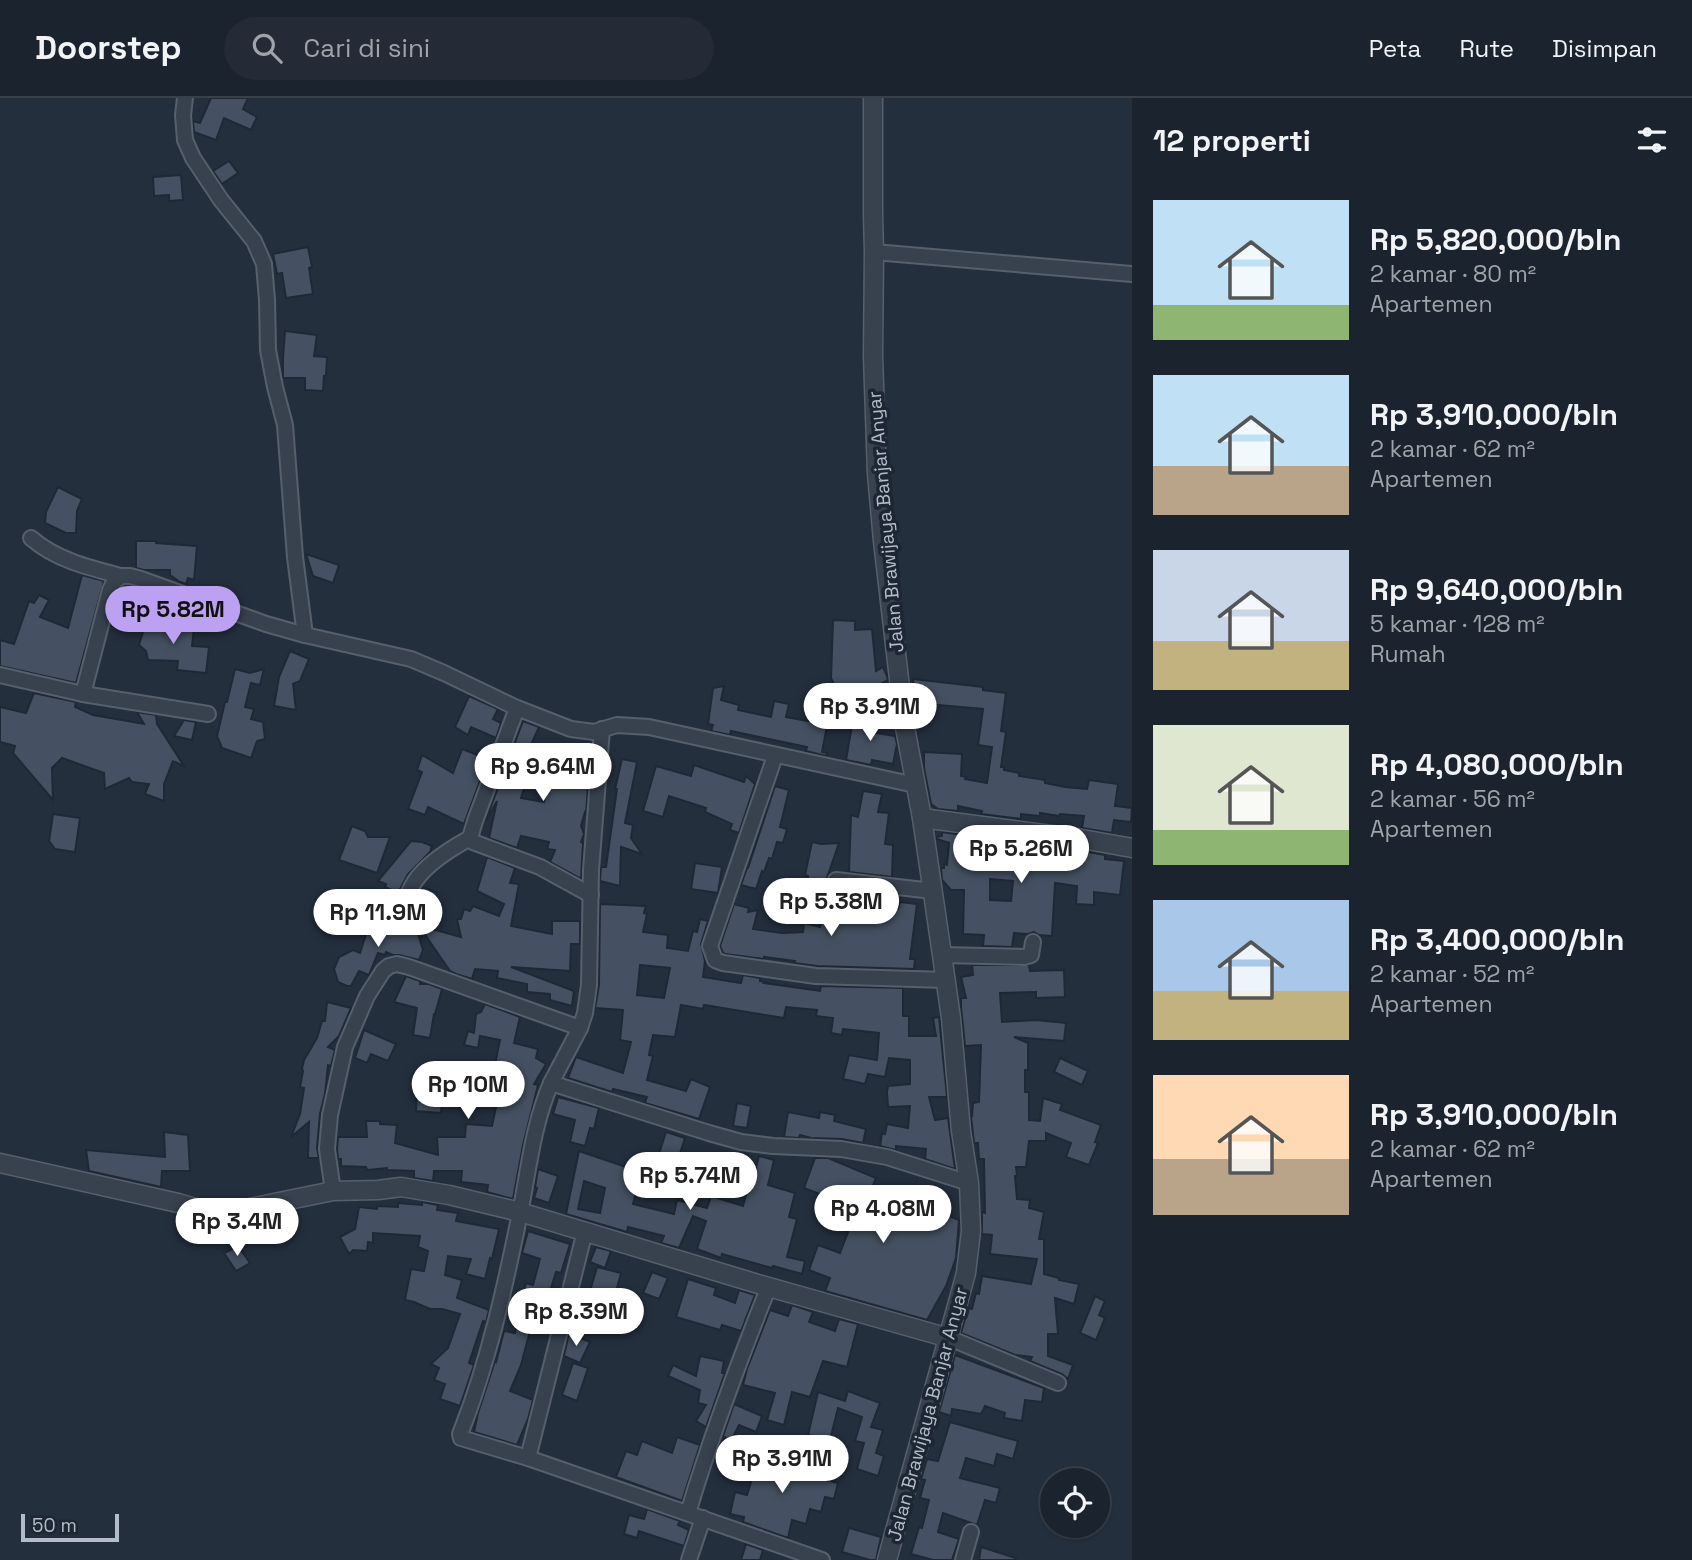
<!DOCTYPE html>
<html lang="id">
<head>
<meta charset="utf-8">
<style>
  :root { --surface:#1b232e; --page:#242b36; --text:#f1f3f6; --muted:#a0a4aa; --line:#39404a; --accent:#bca0f2 }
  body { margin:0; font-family:"Space Grotesk",sans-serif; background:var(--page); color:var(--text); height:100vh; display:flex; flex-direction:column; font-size:26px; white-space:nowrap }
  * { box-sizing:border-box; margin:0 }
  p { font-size:23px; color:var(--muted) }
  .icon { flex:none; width:38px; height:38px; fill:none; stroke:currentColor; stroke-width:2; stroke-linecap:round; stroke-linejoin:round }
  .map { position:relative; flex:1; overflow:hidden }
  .panel { display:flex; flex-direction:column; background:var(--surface); width:560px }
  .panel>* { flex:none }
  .fabs { position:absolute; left:1040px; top:1370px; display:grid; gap:14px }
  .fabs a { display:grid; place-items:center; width:70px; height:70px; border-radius:50%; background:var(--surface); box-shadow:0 2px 5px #0004,0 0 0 2px var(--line); font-size:35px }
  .scale { position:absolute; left:21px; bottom:18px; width:98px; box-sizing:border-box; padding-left:7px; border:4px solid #b4bcc9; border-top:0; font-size:19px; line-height:24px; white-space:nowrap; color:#b4bcc9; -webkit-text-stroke:5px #1d2633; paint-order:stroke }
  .price { position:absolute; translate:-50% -60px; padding:0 16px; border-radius:24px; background:#fff; color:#222; font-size:23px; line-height:46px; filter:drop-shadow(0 2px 4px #0008) }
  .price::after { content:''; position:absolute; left:50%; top:42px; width:21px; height:16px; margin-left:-10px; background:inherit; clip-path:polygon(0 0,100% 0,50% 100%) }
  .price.on { background:var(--accent); color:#111 }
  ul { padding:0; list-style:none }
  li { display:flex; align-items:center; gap:21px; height:175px; padding:0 21px }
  li span { display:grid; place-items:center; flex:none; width:196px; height:140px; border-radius:0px; color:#555 }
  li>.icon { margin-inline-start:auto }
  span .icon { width:84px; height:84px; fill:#fffc; stroke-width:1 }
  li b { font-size:30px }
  h2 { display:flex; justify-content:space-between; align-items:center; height:84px; padding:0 21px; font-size:30px }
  header { display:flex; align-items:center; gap:42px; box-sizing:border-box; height:98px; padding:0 35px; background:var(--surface); border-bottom:2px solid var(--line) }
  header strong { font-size:33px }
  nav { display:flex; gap:38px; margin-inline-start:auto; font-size:24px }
  .search { width:490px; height:63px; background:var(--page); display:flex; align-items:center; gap:18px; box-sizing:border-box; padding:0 24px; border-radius:38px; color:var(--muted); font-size:26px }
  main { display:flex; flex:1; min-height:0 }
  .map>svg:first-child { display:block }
  .building { fill:#455162; stroke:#1f2835; stroke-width:2; fill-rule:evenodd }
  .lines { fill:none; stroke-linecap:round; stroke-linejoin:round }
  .minor-casing { stroke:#565f6c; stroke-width:18 }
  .tertiary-casing { stroke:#565f6c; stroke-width:21 }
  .minor { stroke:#38414e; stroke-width:14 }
  .tertiary { stroke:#38414e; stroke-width:18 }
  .labels { text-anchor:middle; stroke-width:7; stroke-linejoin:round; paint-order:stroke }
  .street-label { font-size:19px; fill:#b4bcc9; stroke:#1d2633 }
</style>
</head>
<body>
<header>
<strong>Doorstep</strong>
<div class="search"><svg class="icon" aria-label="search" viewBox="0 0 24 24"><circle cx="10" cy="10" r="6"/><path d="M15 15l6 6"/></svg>Cari di sini</div>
<nav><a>Peta</a><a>Rute</a><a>Disimpan</a></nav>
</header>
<main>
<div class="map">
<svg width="1132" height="1462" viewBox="0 0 1132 1462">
  <rect width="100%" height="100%" fill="#242f3e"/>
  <g class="building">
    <polygon points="211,0 248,0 243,11 257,19 251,32 224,20 216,42 194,34 193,23 200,25"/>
    <polygon points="229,63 238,75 222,86 213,73"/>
    <polygon points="181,77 183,102 169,103 169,97 154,98 153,79"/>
    <polygon points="308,149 312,169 309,170 313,196 286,200 282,175 277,176 273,156"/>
    <polygon points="285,233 317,237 314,258 327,259 326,278 324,278 323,293 305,292 305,280 283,280 283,260"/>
    <polygon points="58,389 82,401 77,413 76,435 66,435 45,425 46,414"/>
    <polygon points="136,443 156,443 156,445 197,448 194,482 188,480 186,486 180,484 170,477 170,472 144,472 136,470"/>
    <polygon points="306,456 339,467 333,485 313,478"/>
    <polygon points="82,477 104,483 76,585 0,568 0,542 14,546 29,503 34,505 39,497 49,502 40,519 68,530"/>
    <polygon points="148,518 180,528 194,530 192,548 209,549 206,575 177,572 178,563 148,562 146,553 139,547"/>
    <polygon points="833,522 855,523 855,532 872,531 876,573 883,569 887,578 888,582 882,585 884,600 842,604 831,580"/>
    <polygon points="290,553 309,561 300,583 293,586 296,612 274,608 279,579"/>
    <polygon points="235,571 250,575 264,571 260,587 251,585 245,609 254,611 251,621 263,624 265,641 257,643 251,660 222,650 217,638 225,604 227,604"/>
    <polygon points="913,581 983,589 983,592 1006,595 1001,633 1006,634 1001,669 1004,669 1004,672 1019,675 1019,678 1045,682 1045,685 1065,689 1087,691 1089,682 1118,686 1115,708 1132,710 1131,724 1114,722 1112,735 1082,730 1084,718 1060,716 1059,718 1040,715 1040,718 1021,716 1021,721 981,716 982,713 958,708 958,713 938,711 931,706 924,670 924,654 962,656 961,678 966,679 965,681 987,685 992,649 978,647 983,611 915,605"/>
    <polygon points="724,588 721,602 739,607 738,612 771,619 774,603 789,606 786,619 808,623 813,609 827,613 823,627 827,628 822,654 827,655 826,658 806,653 807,649 731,633 730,637 711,633 713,627 708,626 713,590"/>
    <polygon points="34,595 76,604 75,609 93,617 144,626 137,614 156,617 157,626 184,668 173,663 164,686 164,703 145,696 149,686 132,684 129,680 105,691 104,675 62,660 52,670 53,702 13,655 15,648 0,644 0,609 26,615"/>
    <polygon points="469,598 498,611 493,621 501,625 496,640 471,629 468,637 455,629"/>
    <polygon points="854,616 873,620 870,634 895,638 897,646 893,666 872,662 871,667 846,662"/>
    <polygon points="184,622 196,624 192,642 174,638"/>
    <polygon points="523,623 539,629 531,647 538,650 521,700 544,704 556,649 573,652 571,658 590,664 586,715 585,714 581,728 584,736 581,744 583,745 581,781 550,764 555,752 547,751 549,744 521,738 517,750 489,740 497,703 485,724"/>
    <polygon points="462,651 488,661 464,726 428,709 425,717 408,711 422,674 417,672 422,657 453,675"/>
    <polygon points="622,661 637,664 625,725 633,727 631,740 642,756 621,749 620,788 600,783 601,769 606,769 617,691 615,691"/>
    <polygon points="694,667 744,684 746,678 755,686 739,735 730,732 732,726 705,714 706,710 669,698 663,719 643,713 656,668 691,678"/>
    <polygon points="775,688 789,692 780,729 787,731 783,745 777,744 772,761 769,760 764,774 762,773 756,791 741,787 747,770 748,770"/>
    <polygon points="863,693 882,696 878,714 889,715 885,746 893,747 892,779 849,774 851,717 858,719"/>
    <polygon points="53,716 80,720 75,754 55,751 49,743"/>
    <polygon points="352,728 365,733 368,739 390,739 377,775 339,762"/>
    <path d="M942,734L984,740V745L1011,746V750L1059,749L1105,757V761L1124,763L1120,797L1094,794V807L1076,806L1077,788L1055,785L1052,838L1039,837L1034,834L1028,836L1014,835L1012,849L983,848L984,837L963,836L964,792H951L942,782L941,770H944V766L947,767L949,745L937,741L936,739L942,738ZM990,781L1013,783L1011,803L990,802Z"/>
    <polygon points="411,743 422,744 432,748 430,754 408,776 398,795 385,789 386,786 378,783"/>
    <polygon points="812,744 821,746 839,745 827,780 827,784 822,782 819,812 805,808 808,778 805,777"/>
    <polygon points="487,759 515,770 510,785 519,786 511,828 552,836 552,823 580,823 580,846 571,846 570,873 511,869 574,893 572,908 550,902 550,896 527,894 527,886 497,880 498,873 475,871 472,881 456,876 450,873 423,834 420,842 414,808 423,789 437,795 425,829 461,839 457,821 461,821 464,811 470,813 473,808 499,818 504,806 477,793"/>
    <polygon points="695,765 722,769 718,795 691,791"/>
    <polygon points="900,804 917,806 910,861 915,861 914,871 817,868 794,865 795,863 764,859 764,861 725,856 723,855 720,848 734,806 749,810 748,814 758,812 753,831 782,835 803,834 804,825 820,829 827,805 898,811"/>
    <path d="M600,806L646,808L644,815L647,816L643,834L668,837L667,850L688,853L693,833L697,834L700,821L708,823L701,846L705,863L703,879L741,885L743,877L760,880V883L765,884L764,885L820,893L821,888L903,890V918H909V938H936L933,920L939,919L947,999H929L935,1022L948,1020L955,1071L925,1061L926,1051L896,1048V1052L880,1048L882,1035L885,1036L887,1026L908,1030L910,1008L888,1009L887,994L888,988L910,986V962L889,960L885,979L868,976L865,986L843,981L849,957L877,962L879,935L843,931L842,937L831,935L833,920L816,918L817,912L786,909L784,920L704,907L703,911L681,907L675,939L653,937L649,957L653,958L647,982L686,993L691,981L710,989L699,1021L645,1005L647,999L613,991L612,994L568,980L576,959L623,975L631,944L620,942L623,912L595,910L599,887ZM640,867L670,870L664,900L637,897Z"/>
    <polygon points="373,815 391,821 393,828 397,831 403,831 408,826 416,830 423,852 419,862 399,857 393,857 386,854 385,857 378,855 369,877 359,873 351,888 347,888 338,884 334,871 339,859 353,852 360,855"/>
    <polygon points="972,867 1029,867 1030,873 1064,872 1065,899 1036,900 1036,894 1000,895 1002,924 1036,922 1066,925 1064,943 1014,939 1028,945 1028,972 1025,972 1025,994 1029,994 1029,1022 1040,1023 1043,1000 1062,1006 1060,1012 1101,1027 1095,1044 1098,1045 1089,1067 1066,1059 1071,1045 1046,1035 1046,1043 1029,1043 1026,1069 1016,1069 1017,1078 1015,1078 1017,1101 1030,1102 1029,1110 1044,1114 1039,1141 1044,1141 1044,1176 1059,1180 1059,1182 1079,1186 1074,1206 1055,1200 1058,1236 1048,1236 1048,1258 1073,1267 1068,1281 1062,1276 1030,1263 1032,1259 1015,1257 961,1235 968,1210 972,1211 976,1195 979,1196 982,1178 1031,1186 1037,1161 990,1156 992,1137 982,1136 982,1114 985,1115 984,1061 979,1061 978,1045 974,1045 971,1018 972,1018 973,1005 979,1004 981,947 965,948 961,909 961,900 966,900 961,879 973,877"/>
    <polygon points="406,878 420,883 420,886 429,886 442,891 435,916 434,916 430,940 413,937 417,910 394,904"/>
    <polygon points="327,904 351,910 339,938 328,949 335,952 331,968 328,967 325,996 320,1016 317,1050 319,1060 308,1060 309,1024 291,1039 300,1016 304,990 300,989 303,973 302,971 304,962 317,940 322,923 325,923"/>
    <polygon points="485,906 520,919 514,945 538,951 536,960 546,966 534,986 538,987 523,1047 513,1101 487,1094 488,1087 461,1084 462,1073 434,1073 433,1083 414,1080 414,1073 387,1072 387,1070 367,1072 366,1069 341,1068 341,1061 338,1061 337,1051 338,1039 367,1039 366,1023 380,1023 380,1026 397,1027 395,1045 438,1057 437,1039 465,1039 466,1026 492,1028 496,1009 485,1006 490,989 488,989 492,976 493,976 500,942 480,938 478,950 464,947 468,933 474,935 476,916 481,914"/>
    <polygon points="364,932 396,946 388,963 371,956 367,965 355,960"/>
    <polygon points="1060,960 1088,973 1082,987 1054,974"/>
    <polygon points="417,989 443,991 441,1015 416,1013"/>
    <polygon points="558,999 599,1010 594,1031 590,1030 585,1048 570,1044 575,1022 553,1016"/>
    <polygon points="737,1005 751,1008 747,1030 733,1028"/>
    <polygon points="788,1014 819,1020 820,1014 835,1017 834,1023 866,1031 863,1045 842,1041 811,1040 800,1037 799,1040 784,1039"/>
    <polygon points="164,1034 188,1037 190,1073 162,1073 161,1089 89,1073 86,1052 165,1059"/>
    <polygon points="666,1034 685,1040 673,1077 654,1071"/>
    <path d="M579,1053L629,1070L633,1058L655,1065L650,1080L641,1077L633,1106L674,1116L677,1102L707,1110L711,1098L743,1108L749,1087L751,1088L759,1058L774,1062L768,1087L795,1095L789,1119L797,1121L787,1159L805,1163L802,1176L773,1168L772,1170L722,1156L721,1160L697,1151L706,1123L693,1118L679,1150L661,1145L664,1138L628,1129L627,1134L566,1116ZM584,1083L605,1090L600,1115L578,1111Z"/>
    <polygon points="815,1060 828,1060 876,1080 866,1104 914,1118 922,1096 935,1100 931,1111 959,1122 956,1160 946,1188 927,1222 825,1193 830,1180 809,1172 818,1147 840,1155 848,1134 826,1126 835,1102 804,1090"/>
    <polygon points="538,1071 558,1078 549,1105 534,1100 537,1090 535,1089"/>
    <polygon points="422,1104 438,1107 437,1112 458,1115 456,1123 499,1131 492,1161 490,1160 485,1181 466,1176 471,1161 448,1158 445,1177 462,1182 457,1200 489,1212 486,1224 483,1223 469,1265 474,1267 460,1308 440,1301 445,1286 434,1282 439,1270 431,1266 448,1250 460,1216 442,1211 430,1211 414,1204 405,1202 411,1171 424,1173 428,1153 418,1149 420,1138 373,1135 373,1145 368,1144 367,1153 353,1152 349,1156 340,1139 355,1131 359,1109 377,1111 377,1108 398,1109 398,1105 422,1107"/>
    <polygon points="528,1133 570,1146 561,1175 556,1174 545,1210 521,1203 526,1185 533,1187 540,1161 522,1155"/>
    <polygon points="238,1148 250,1165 236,1173 224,1155"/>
    <polygon points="596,1149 611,1153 605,1170 590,1164"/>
    <polygon points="597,1169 621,1175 617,1190 637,1196 627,1222 614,1220 616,1216 586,1207"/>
    <polygon points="652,1174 668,1180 659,1201 643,1195"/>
    <polygon points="688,1181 716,1190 714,1197 735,1205 739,1192 755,1197 741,1233 722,1227 720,1232 676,1219"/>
    <polygon points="1095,1198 1105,1203 1099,1217 1105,1220 1096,1242 1080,1235"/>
    <polygon points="792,1207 813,1214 809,1224 835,1233 839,1221 858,1226 847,1269 823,1263 810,1299 792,1294 784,1327 767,1322 775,1295 743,1287 747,1271 770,1212 788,1218"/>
    <polygon points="516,1229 530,1233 521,1267 510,1293 533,1302 528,1321 517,1347 474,1334 478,1315 495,1263 496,1264 504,1233 515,1235"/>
    <polygon points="569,1235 590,1244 580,1265 564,1258"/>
    <polygon points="955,1257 1044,1290 1042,1304 1025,1302 1022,1323 1004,1320 1005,1315 985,1308 981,1316 952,1311 951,1318 939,1314"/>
    <polygon points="700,1258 724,1263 722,1275 725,1275 706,1329 696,1323 706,1307 698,1305 700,1292 668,1278 673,1267 696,1278"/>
    <polygon points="573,1265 588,1270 577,1303 562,1297"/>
    <polygon points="848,1293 880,1305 871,1329 883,1332 876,1355 884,1358 878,1378 857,1371 864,1345 855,1343 862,1319 838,1310 830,1342 808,1337 818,1294 845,1303"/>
    <polygon points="734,1306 762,1318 756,1334 739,1327 731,1343 723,1338"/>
    <polygon points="950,1324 1018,1343 1013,1361 997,1356 994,1368 966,1360 960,1380 1000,1390 996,1405 985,1402 977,1427 943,1415 938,1434 959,1441 952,1462 933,1462 911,1456 919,1429 922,1430 929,1402 920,1400 925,1382 921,1381 927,1361 938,1363"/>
    <polygon points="677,1339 700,1347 682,1403 616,1379 626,1353 637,1357 642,1343 672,1355"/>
    <polygon points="764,1355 820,1372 818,1380 838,1385 834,1401 825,1399 821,1414 810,1411 806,1426 792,1422 788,1440 743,1424 744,1419 730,1416 735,1394 747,1397 756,1367 758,1368"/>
    <polygon points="647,1411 680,1423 678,1427 689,1432 684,1448 639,1433 637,1440 624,1436 629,1417 644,1421"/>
    <polygon points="849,1430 881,1439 876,1462 870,1462 842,1454"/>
    <polygon points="746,1446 763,1452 760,1462 741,1462"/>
    <polygon points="981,1449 1016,1460 1015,1462 979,1462"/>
  </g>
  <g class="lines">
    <defs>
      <g id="minor">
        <polyline points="185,0 183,17 185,42 193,60 221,102 254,143 264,166 267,202 268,252 275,289 285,327 295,459 305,537 411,561 444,575 517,610 571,631 594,634 617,627 649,629 915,687"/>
        <polyline points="874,154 1132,176"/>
        <path d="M31,440C56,462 90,470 121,478"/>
        <polyline points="0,577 83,596 110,492 114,484 121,478 130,478 141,481 266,526 305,537"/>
        <polyline points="83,596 208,616"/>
        <polyline points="517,610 475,723 470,740 473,744 540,769 591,797"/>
        <polyline points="602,631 591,772 589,887 585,915 580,930 551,985 709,1035 741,1044 773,1048 841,1051 887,1059 969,1085"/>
        <polyline points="775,658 710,848 715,862 723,865 816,878 946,882"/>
        <polyline points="836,782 933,793"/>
        <path d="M400,822C403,811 406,800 411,790C421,769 450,751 470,740"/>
        <polyline points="942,857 1024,859 1031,857 1033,844"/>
        <path d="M551,985C533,1027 529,1070 520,1115C505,1189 488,1266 460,1336L461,1340L528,1360L822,1462"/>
        <polyline points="333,1093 327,1051 330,1017 345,949 367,898 383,873 389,868 397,866 409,869 580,930"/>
        <polyline points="949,1240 1058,1285"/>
        <polyline points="528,1360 585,1133"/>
        <path d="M688,1415C711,1338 739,1263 769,1188"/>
        <polyline points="689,1462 703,1420"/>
        <polyline points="963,1462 971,1434"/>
      </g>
      <g id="tertiary">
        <polyline points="873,0 873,116 874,154 873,258 877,376 883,443 904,624 922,720 942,857 951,920 961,1033 969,1085 971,1133 966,1175 887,1462"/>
        <polyline points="922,720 1082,741 1132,750"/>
        <polyline points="0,1065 178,1105 202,1112 235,1113 333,1093 378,1092 401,1089 449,1097 520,1114 758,1186 949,1240"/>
      </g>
    </defs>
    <use href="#minor" class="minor-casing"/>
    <use href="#tertiary" class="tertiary-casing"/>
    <use href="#minor" class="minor"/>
    <use href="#tertiary" class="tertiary"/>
  </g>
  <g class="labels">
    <g class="street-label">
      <text transform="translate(885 424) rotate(-95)" y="7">Jalan Brawijaya Banjar Anyar</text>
      <text transform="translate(927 1316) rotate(-75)" y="7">Jalan Brawijaya Banjar Anyar</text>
    </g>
  </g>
</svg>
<div class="fabs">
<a><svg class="icon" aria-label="locate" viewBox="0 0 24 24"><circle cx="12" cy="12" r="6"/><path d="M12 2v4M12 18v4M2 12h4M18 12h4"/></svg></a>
</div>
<div class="scale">50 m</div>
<b class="price on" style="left:173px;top:548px">Rp 5.82M</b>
<b class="price" style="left:870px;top:645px">Rp 3.91M</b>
<b class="price" style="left:543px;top:705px">Rp 9.64M</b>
<b class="price" style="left:1021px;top:787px">Rp 5.26M</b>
<b class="price" style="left:831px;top:840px">Rp 5.38M</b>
<b class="price" style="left:378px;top:851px">Rp 11.9M</b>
<b class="price" style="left:468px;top:1023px">Rp 10M</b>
<b class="price" style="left:690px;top:1114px">Rp 5.74M</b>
<b class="price" style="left:883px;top:1147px">Rp 4.08M</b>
<b class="price" style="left:237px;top:1160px">Rp 3.4M</b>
<b class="price" style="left:576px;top:1250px">Rp 8.39M</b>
<b class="price" style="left:782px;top:1397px">Rp 3.91M</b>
</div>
<section class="panel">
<h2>12 properti<svg class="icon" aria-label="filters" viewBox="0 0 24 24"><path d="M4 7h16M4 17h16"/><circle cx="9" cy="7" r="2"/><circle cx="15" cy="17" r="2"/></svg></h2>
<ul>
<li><span style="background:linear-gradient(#bfe0f5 75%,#8fb573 0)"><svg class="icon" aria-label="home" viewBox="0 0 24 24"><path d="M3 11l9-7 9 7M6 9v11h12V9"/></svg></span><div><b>Rp 5,820,000/bln</b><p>2 kamar · 80 m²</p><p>Apartemen</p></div></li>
<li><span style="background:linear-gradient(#bfe0f5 65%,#b9a48a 0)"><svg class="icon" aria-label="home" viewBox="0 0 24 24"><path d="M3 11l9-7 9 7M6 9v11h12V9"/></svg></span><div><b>Rp 3,910,000/bln</b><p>2 kamar · 62 m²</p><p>Apartemen</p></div></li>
<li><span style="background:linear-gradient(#c9d6e8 65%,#c2b280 0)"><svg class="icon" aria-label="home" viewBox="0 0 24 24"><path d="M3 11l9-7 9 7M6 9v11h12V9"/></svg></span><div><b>Rp 9,640,000/bln</b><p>5 kamar · 128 m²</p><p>Rumah</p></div></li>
<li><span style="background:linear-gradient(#dfe7d0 75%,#8fb573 0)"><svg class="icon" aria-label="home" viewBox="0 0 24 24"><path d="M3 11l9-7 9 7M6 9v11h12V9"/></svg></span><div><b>Rp 4,080,000/bln</b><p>2 kamar · 56 m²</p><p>Apartemen</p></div></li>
<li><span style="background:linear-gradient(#a9c7e8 65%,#c2b280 0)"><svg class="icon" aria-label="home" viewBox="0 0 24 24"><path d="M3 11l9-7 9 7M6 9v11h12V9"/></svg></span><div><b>Rp 3,400,000/bln</b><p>2 kamar · 52 m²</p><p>Apartemen</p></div></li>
<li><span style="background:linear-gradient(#ffd9b3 60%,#b9a48a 0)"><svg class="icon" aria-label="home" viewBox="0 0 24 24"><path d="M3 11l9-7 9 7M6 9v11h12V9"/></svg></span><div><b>Rp 3,910,000/bln</b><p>2 kamar · 62 m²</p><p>Apartemen</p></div></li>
</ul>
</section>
</main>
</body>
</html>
